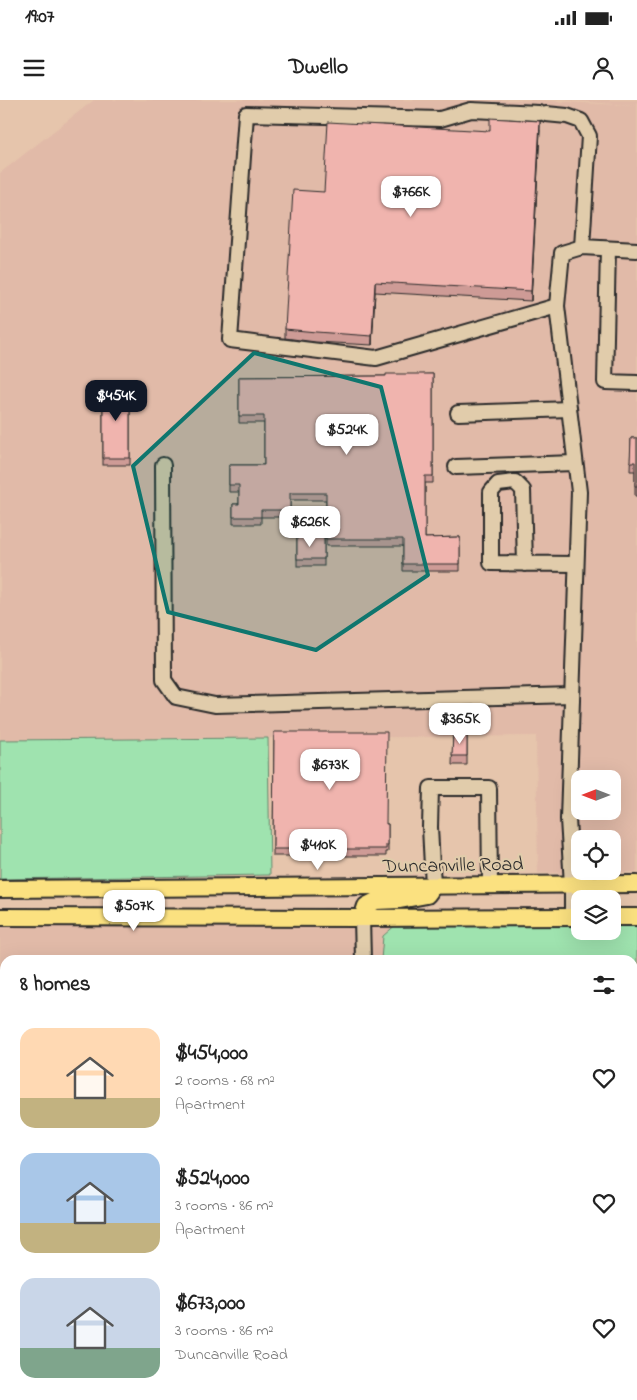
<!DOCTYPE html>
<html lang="en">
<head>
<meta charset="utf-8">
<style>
  :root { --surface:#fff; --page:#f6f6f6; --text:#222; --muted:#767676; --accent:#111827 }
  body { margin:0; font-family:"Indie Flower",sans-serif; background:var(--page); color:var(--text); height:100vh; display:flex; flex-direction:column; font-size:19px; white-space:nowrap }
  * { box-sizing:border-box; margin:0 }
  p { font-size:16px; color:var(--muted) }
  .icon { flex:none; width:28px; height:28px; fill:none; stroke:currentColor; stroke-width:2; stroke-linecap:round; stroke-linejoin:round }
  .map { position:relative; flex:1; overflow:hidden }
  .side { position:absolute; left:0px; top:855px; width:638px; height:445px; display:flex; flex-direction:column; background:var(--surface); border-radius:15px 15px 0 0; box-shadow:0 5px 20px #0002 }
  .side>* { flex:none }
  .needle { width:32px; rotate:270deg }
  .tools { position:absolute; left:571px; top:670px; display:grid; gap:10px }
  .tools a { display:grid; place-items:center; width:50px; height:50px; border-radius:10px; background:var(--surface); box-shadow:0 5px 20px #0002; font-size:25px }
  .price { position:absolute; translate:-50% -42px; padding:0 11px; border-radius:10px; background:#fff; color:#222; font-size:16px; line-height:32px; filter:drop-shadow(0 1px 2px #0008) }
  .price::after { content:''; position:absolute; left:50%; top:30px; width:15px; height:11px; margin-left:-8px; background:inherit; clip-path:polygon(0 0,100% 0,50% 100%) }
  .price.selected { background:var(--accent); color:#fff }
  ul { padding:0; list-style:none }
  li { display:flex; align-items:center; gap:15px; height:125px; padding:0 20px }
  li span { display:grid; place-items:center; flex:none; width:140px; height:100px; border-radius:15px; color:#555 }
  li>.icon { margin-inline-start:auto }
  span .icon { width:60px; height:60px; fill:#fffc; stroke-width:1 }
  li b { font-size:21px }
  h2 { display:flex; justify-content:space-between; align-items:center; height:60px; padding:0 20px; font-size:21px }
  .status { display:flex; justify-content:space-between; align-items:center; height:35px; padding:0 25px; background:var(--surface); direction:ltr }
  .status svg { height:14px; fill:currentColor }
  header { display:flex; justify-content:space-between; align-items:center; height:65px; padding:0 20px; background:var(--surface); font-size:22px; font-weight:700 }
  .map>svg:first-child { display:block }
  .built { fill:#e1baa8; fill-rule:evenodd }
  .green { fill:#9fe3af; stroke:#65876d }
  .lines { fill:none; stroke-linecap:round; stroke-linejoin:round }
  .minor-casing { stroke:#2b2b2b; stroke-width:18 }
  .major-casing { stroke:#2b2b2b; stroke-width:20 }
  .minor { stroke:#e1ccab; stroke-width:14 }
  .major { stroke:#fbe180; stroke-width:16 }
  .wall { fill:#ce9b96; stroke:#2b2b2b }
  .shaded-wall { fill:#a87e7a; stroke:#2b2b2b }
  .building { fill:#f0b4ae; stroke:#2b2b2b }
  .marked { fill:#0f766e; fill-opacity:0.2; stroke:#0f766e; stroke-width:4; stroke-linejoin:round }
  .labels { text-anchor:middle; stroke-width:4.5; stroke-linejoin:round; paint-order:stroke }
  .street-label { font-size:20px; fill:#2b2b2b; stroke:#e1ccab }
</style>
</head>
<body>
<div class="status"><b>19:07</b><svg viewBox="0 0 49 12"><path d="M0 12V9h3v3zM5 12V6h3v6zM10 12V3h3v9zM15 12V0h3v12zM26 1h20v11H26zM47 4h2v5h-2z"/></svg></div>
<header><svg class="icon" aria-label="menu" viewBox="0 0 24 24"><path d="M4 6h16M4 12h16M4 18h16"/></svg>Dwello<svg class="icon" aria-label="person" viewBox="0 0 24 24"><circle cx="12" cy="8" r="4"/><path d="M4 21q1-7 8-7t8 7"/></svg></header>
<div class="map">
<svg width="637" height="1300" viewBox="0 0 637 1300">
  <rect width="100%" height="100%" fill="#e6c5ac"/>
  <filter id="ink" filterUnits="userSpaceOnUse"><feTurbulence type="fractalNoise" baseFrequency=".02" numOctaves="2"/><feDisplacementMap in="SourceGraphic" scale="10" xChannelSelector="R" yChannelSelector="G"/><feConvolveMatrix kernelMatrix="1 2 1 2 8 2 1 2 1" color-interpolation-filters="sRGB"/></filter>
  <g filter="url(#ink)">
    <g class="built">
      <path d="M94,0H533L636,6L564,0H637V772L538,773L536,636L0,640V73ZM580,679H612V711H580ZM580,739H612V771H580Z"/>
      <path d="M580,824V831H612L637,824V1300H0V826ZM5,860H632V1295H5Z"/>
    </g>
    <g class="green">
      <polygon points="268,638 270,775 0,779 0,640"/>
      <polygon points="580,822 580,831 612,831 613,822 637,822 637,881 633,881 632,860 381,860 383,836 398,823"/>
    </g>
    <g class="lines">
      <defs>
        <g id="minor">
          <polyline points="539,13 471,10 440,19 246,14 230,240 376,258 557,206"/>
          <polyline points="546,14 567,16 581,21 589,36 582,147"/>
          <polyline points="608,149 605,282 637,283"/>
          <polyline points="458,313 569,309"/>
          <polyline points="163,365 164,580 176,597 215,605 572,595"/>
          <polyline points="456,367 575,363"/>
          <polyline points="525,464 523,390 515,382 498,384 491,392 491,463 576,464"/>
          <polyline points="433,786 430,727 431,688 489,688 490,785"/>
          <polyline points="572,817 572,785 568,719 579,392 557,206 562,153 582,147 637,150"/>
          <polyline points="362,818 363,860"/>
          <polyline points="632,907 637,907"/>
          <polyline points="632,999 637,999"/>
          <polyline points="632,1122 637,1122"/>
          <polyline points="632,1175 637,1175"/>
          <polyline points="0,1192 0,1184 5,1179"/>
        </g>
        <g id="major">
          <polyline points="0,789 637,784"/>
          <polyline points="0,817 362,818 580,817"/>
          <polyline points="612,817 637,817"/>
          <polyline points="362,818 366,806 376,801 400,800 427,795 430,791"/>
        </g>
      </defs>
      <use href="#minor" class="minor-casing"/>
      <use href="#major" class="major-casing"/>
      <use href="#minor" class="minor"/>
      <use href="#major" class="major"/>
    </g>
    <g class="wall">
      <polygon points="540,30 531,201 375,192 372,245 316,242 285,238 285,229 324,92 490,31"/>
      <polygon points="433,274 433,383 425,383 425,438 460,437 460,471 403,471 403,446 326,446 326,400 290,400 290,417 261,417 261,424 233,424 233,404 239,404 239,392 229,392 229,365 264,365 264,323 239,323 239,277 386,276"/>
      <rect x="103" y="286" width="27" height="79"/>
      <polygon points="631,338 637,338 637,396 635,396 635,371 630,371"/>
      <rect x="297" y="437" width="27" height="29"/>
      <polygon points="274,632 386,724 388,724 388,752 386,752 386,756 273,756"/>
      <polygon points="453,633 467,633 467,665 452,665"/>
      <rect x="632" y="1021" width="5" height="61"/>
      <rect x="632" y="1209" width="5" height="62"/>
    </g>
    <g class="shaded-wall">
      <polygon points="540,21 540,30 531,201 531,191"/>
      <polygon points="375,182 375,192 372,245 372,236"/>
    </g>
    <g class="building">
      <polygon points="490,18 540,21 531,191 375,182 372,236 316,232 285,229 293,90 324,92 328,22 490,31"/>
      <polygon points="386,274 433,274 433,376 425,376 425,438 460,437 460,464 403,464 403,439 326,439 326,393 290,393 290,410 261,410 261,417 233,417 233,404 239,404 239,385 229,385 229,365 264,365 264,316 239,316 239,277 386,276"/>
      <rect x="103" y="286" width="27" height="72"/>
      <polygon points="631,338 637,338 637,386 635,386 635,362 630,362"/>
      <rect x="297" y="437" width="27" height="22"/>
      <polygon points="274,632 387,632 386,724 388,724 388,745 386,745 386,749 273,749"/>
      <polygon points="453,633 467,633 467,656 452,656"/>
      <rect x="632" y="1021" width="5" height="52"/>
      <rect x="632" y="1209" width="5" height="53"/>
    </g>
  </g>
  <path class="marked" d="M254,253L381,287L428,475L316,550L168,512L133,366Z"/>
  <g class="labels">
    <g class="street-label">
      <text transform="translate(453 764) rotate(-1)" y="7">Duncanville Road</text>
    </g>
  </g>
</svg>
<div class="tools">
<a><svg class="needle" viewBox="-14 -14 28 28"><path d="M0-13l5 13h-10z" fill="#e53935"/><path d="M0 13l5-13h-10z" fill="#767676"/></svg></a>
<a><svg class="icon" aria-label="locate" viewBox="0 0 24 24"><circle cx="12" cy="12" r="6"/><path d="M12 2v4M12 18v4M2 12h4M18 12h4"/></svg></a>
<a><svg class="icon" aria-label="layers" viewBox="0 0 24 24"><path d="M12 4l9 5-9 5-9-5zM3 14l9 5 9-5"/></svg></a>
</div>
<b class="price" style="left:411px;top:118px">$766K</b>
<b class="price selected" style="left:116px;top:322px">$454K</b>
<b class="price" style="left:347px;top:356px">$524K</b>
<b class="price" style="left:310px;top:448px">$626K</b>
<b class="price" style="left:460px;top:645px">$365K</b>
<b class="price" style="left:330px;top:691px">$673K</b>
<b class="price" style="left:318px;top:771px">$410K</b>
<b class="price" style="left:134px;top:832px">$507K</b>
<section class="side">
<h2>8 homes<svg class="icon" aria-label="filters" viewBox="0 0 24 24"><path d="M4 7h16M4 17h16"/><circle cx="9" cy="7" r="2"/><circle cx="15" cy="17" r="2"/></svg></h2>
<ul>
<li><span style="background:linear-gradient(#ffd9b3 70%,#c2b280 0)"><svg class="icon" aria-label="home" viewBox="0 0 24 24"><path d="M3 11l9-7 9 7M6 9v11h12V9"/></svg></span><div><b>$454,000</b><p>2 rooms · 68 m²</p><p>Apartment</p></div><svg class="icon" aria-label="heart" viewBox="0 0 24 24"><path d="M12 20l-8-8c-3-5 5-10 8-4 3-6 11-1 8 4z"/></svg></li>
<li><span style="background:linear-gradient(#a9c7e8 70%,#c2b280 0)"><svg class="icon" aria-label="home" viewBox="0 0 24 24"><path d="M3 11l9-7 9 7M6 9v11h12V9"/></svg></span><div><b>$524,000</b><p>3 rooms · 86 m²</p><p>Apartment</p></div><svg class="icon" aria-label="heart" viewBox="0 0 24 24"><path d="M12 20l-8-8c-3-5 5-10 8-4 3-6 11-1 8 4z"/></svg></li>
<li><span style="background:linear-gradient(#c9d6e8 70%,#7fa58c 0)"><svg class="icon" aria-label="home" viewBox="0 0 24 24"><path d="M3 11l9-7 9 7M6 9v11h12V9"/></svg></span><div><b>$673,000</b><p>3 rooms · 86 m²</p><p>Duncanville Road</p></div><svg class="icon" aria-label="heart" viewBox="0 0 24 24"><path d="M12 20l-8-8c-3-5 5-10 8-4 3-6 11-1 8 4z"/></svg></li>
</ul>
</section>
</div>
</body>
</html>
